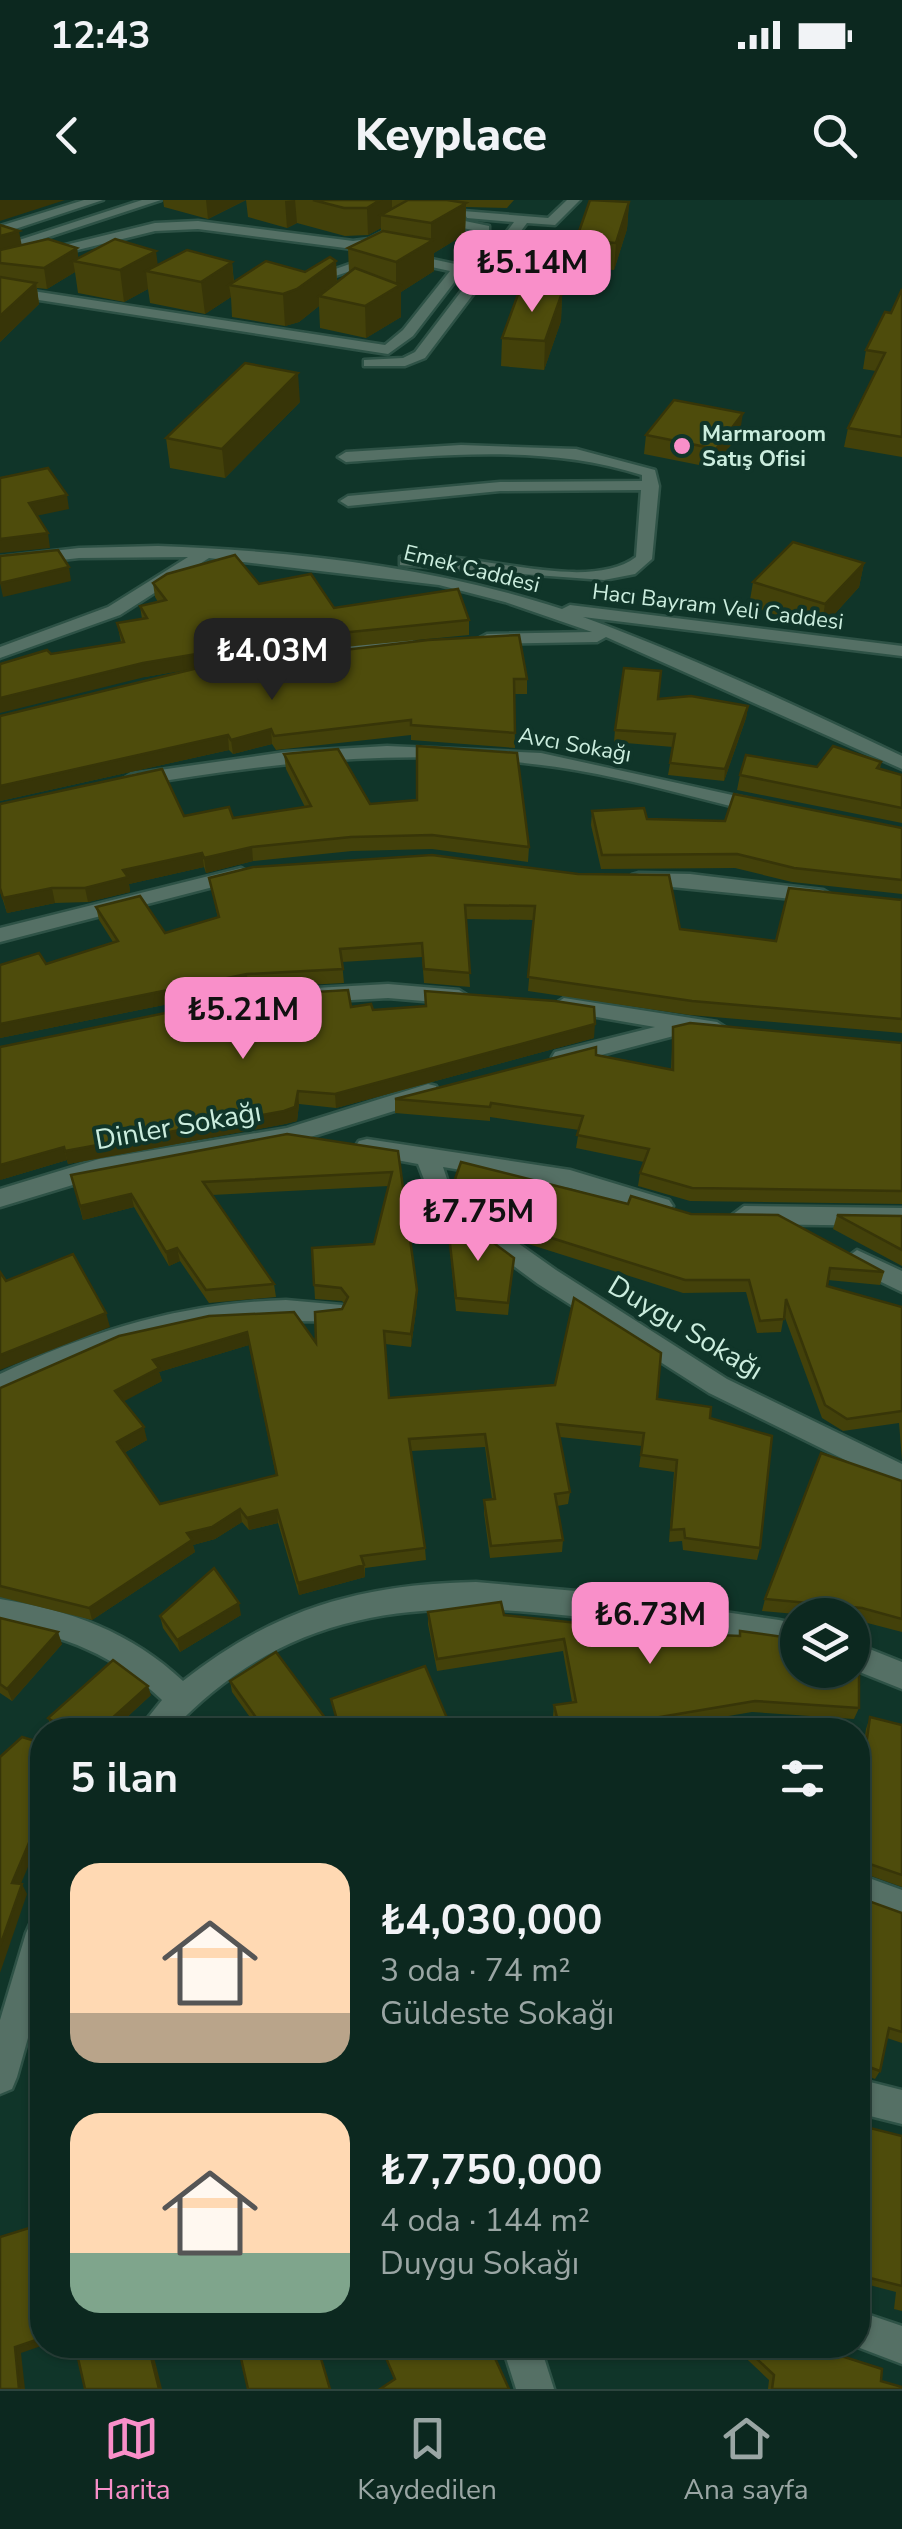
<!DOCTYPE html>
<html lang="tr">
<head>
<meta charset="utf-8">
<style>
  :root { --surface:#0c281f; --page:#1a342c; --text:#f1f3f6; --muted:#9aa6a4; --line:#2c443d; --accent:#f98fc9 }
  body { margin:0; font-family:"Nunito Sans",sans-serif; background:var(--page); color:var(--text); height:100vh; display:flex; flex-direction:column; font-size:38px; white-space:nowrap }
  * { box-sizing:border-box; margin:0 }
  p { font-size:32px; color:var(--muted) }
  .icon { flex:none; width:55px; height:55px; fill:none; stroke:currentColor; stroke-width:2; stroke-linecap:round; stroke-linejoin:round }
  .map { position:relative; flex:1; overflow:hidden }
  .sheet { position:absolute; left:30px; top:1518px; width:840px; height:640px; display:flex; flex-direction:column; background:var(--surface); border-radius:40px; box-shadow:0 2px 8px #0004,0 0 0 2px var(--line) }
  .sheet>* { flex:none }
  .controls { position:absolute; left:780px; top:1398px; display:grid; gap:20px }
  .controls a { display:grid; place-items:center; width:90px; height:90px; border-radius:50%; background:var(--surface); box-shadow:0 2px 8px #0004,0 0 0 2px var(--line); font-size:50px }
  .price { position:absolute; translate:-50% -85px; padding:0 22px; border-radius:20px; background:var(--accent); color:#111; font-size:32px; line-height:65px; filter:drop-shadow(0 2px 5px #0008) }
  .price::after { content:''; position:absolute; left:50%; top:60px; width:30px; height:22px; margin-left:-15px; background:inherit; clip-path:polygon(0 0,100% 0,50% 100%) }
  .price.on { background:#222; color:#fff }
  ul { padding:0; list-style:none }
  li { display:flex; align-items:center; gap:30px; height:250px; padding:0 40px }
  li span { display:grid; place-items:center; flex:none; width:280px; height:200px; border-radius:30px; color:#555 }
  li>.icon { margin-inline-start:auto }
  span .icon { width:120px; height:120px; fill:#fffc; stroke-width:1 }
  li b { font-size:42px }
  h2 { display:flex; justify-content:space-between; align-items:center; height:120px; padding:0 40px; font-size:42px }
  .status { display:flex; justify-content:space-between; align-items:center; height:70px; padding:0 50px; background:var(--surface); direction:ltr }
  .status svg { height:28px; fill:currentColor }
  header { display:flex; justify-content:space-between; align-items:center; height:130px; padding:0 40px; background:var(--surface); font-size:45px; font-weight:800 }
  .dock { display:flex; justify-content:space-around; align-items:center; height:140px; border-top:2px solid var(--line); background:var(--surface); font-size:28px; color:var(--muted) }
  .dock a { display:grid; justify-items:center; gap:5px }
  .dock .on { color:var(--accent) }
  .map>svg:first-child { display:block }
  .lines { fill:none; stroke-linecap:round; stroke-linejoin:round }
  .minor-casing { stroke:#2e5246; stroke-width:5 }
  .minor { fill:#557065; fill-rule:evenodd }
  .wall { fill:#43410a; fill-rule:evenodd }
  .shaded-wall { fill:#373508 }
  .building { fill:#4e4c0c; stroke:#373508; stroke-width:2.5; fill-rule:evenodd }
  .poi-dot { fill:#f98fc9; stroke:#103529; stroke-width:4 }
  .labels { text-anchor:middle; stroke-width:8; stroke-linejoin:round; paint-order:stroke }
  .far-poi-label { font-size:22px; font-weight:bold; fill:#cbedde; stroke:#103529; text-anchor:start }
  .far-street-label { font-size:22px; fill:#cbedde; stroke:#103529 }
  .street-label { font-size:28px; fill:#cbedde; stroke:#103529 }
</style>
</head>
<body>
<div class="status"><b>12:43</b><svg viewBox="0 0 49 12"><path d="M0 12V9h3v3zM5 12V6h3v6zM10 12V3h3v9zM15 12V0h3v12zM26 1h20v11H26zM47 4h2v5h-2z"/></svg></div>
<header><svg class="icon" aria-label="back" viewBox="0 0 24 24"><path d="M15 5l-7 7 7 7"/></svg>Keyplace<svg class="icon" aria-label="search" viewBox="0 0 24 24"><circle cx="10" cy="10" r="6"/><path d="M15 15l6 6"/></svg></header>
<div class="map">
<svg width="902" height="2189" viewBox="0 0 902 2189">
  <rect width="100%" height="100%" fill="#103529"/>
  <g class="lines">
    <defs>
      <g id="minor">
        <polygon points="84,0 103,0 0,34 0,26"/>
        <polygon points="142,0 161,0 24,45 13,42"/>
        <polygon points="567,0 580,0 555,25 527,23 425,158 405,166 364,166 364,160 403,158 415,152 514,22 467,18 463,11 548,18"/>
        <polygon points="431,14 489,26 489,37 413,136 388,154 0,94 0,86 385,145 403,130 450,71 390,58 305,86 298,82 390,50 455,64 478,31 427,21"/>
        <polygon points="198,21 353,41 369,39 387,30 393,34 377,46 353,49 198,29 155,31 0,69 0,61 155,23"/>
        <path d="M461,245L576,249L655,270L659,286L652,359L635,374L604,380L400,365V357C464,346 584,396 636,357L641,290L500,291L348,306L340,301L348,296L500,282L642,281V275C545,244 446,255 346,262L338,257L346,252Z"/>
        <path d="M158,346C294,351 431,366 562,409L570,405L902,446V456L583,417C692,457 797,506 902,556V569L606,437L597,442L487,444L478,439L487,434L592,432L505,402L439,385L209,358L120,415L0,458V447L108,407L188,357L79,358L0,367V357L79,348Z"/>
        <polygon points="407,438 413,439 413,447 269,466 260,461 269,456"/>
        <path d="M387,546L541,553L764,602L774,608L764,614C690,597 616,574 541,565C404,547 267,563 132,586L122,580L132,574L285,552Z"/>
        <polygon points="241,668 251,674 248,678 0,742 0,728"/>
        <polygon points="639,673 690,674 823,690 833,696 823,702 632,683 632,675"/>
        <polygon points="388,784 459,790 470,797 459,804 388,798 315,802 304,795 315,788"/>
        <polygon points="564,798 717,822 728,829 717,836 689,832 563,865 552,857 555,852 655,827 556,810 553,805"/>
        <polygon points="428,884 436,886 439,892 436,898 288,944 99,977 0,1007 0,989 99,959 287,928"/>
        <polygon points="367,939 570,970 669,1000 673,1006 661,1015 570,988 443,967 453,997 556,1070 727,1179 902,1264 902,1288 709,1193 538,1084 435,1008 418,964 359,953 355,947 359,941"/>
        <polygon points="744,1006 902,1008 902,1026 744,1024 732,1015"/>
        <polygon points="857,1050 902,1071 902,1092 848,1066 845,1059"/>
        <path d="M286,1100L342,1105L346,1112L342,1119L333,1122C250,1118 170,1125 91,1156C60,1168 31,1186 0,1197V1174C93,1130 183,1103 286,1100Z"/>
        <path d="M476,1382L587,1392L779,1420L798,1424V1450C743,1437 687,1432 632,1424C457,1399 304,1390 172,1530H138L162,1500C115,1455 64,1435 0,1425V1399C70,1410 131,1432 183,1481C274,1409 361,1384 476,1382Z"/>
        <polygon points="852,1442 902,1462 902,1489 852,1469"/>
        <polygon points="858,1674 902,1690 902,1722 858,1706"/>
        <polygon points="42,1717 42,1788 17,1877 12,1889 0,1894 0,1820 26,1733 31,1722"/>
        <polygon points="858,1879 902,1890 902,1924 858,1913"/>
        <polygon points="858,2111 902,2126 902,2164 852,2145 858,2145"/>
        <polygon points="502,2145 540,2145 554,2189 516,2189"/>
      </g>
    </defs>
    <use href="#minor" class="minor-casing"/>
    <use href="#minor" class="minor"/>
  </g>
  <g class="wall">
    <polygon points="163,0 514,0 507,8 466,7 465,34 434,53 434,71 401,92 401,117 366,138 320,128 319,106 299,122 285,126 232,117 231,97 205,114 150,103 148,89 124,102 78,93 75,72 47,89 37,88 39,104 0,142 0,25 22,45 77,48 78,58 158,65 232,62 234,82 305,72 336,61 337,82 349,72 348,48 381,32 381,28 368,35 345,36 297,23 287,28 248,17 246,0 208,19 164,7"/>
    <polygon points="629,2 627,29 614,70 574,67 576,40"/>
    <polygon points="902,89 902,257 844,247 848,228 876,171 863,169 866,150 891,113"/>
    <polygon points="562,93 561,121 544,170 501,166 502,138"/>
    <polygon points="300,202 225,278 170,268 166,238"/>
    <polygon points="740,232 714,268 644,254 646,235"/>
    <polygon points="864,363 859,387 821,429 749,406 753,382"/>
    <polygon points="153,383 259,384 334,408 469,420 469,435 293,452 203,467 527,479 527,494 514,494 515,548 411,540 411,535 276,550 272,544 233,554 229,550 0,601 0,516 202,467 145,477 51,454 121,442 117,423 142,419 140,406 158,402 155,397"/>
    <polygon points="658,499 748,506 746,518 724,581 668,575 673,547 614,542 615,530"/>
    <polygon points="284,554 370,604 529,647 528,662 432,649 352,651 253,661 206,673 204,667 129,684 130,692 88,702 55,703 7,713 0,691 0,604 233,618 305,607 286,569"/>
    <polygon points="881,562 880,569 902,575 902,623 737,590 740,575"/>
    <polygon points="592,611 647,619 902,628 902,694 792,682 735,668 601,669 591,625"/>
    <polygon points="432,655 680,729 776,741 902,700 902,833 690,815 528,791 534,720 466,719 470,787 424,783 422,757 342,762 344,783 248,788 0,838 0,765 46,764 113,742 99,720 96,707 165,733 218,718 209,678"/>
    <polygon points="351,807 594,838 336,908 299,904 297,921 285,924 68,964 67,960 0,980"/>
    <polygon points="673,827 902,843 902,1004 690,1001 638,986 640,973 644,962 576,948 579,930 490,917 490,921 395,913 395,899 596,855 671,870"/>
    <path d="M398,951L417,1090V1104L411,1147L385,1144L389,1198L657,1199L710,1218L760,1348L757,1360L683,1350L682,1341L669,1342L674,1272L639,1267L642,1246L560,1237L570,1292L568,1304L557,1306L563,1340L562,1352L490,1358L484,1313V1300L492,1299L485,1247L411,1251L425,1348L426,1360L365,1368V1377L299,1395L278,1323L249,1330L242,1322L215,1339L193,1345L195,1352L92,1420L0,1397V1188L119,1136L316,1143L345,1104L342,1101L315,1099L312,1048L374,1044L389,986L212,995L274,1084L276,1097L209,1103L180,1061L169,1066L134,1007L83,1020L71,975ZM249,1145L276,1275L160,1304L124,1253L147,1240L123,1201L162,1181L159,1172Z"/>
    <polygon points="455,979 884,1072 880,1085 828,1080 827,1086 902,1107 902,1260 899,1223 843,1231 822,1218 784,1115 781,1132 757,1133 746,1092 683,1093 522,1042 455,992"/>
    <polygon points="446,1008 514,1058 508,1115 456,1111"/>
    <polygon points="837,1015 902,1016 902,1066 833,1029"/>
    <polygon points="902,1281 902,1432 852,1419 852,1415 807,1415 762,1411 765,1399"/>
    <polygon points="428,1412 504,1415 670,1433 739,1436 740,1431 859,1508 854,1519 752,1512 646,1530 556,1530 553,1516 554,1505 572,1502 563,1451 437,1471 428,1424"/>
    <polygon points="241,1415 180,1452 163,1428 160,1416"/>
    <polygon points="0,1418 62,1444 12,1501 0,1493"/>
    <polygon points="230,1481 334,1530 259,1530 232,1492"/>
    <polygon points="151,1495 113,1530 56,1530 51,1527 48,1518"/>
    <polygon points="870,1517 902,1525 902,1687 860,1672 860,1698 902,1713 902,1843 887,1838 880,1871 875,1879 858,1873 858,1586 866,1529"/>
    <polygon points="42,1828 42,1866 39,1865 34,1857"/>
    <polygon points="42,1907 42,1974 36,1973 30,1966"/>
    <polygon points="858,1925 902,1936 902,2111 894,2109 896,2092 858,2082"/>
    <polygon points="732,2145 807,2145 881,2181 902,2189 768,2189 769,2180"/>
  </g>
  <g class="shaded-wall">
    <polygon points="0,0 65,0 0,21"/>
    <polygon points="206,0 246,0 208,19"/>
    <polygon points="295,0 297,23 287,28 285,1"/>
    <polygon points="380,0 392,0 392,17 381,15 381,28 368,35 367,8"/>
    <polygon points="629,2 627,29 614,70 616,43"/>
    <polygon points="466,3 465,34 434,53 434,71 401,92 401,117 366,138 365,106 396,87 396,62 431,41 431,23"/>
    <polygon points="19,31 23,52 0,58 0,36"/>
    <polygon points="77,48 79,62 73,61 75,72 47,89 44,68"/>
    <polygon points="156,51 159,74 146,71 148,89 124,102 120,70"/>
    <polygon points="336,61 337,92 319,96 319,106 299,122 285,126 283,94"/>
    <polygon points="232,62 234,86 229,85 231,97 205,114 201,82"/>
    <polygon points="36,83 39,104 0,142 0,116"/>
    <polygon points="562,93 561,121 544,170 545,141"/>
    <polygon points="298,173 300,202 225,278 222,249"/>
    <polygon points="743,213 740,232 714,268 716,249"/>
    <polygon points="67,295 69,309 31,317 29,303"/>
    <polygon points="48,333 50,348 0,353 0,339"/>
    <polygon points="864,363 859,387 821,429 825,404"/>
    <polygon points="69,367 71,381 3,397 0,383"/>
    <polygon points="291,438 293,452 145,477 0,513 0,498 143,463"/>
    <polygon points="748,506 746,518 724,581 725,569"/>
    <polygon points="271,529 272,544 233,554 231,540"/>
    <polygon points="228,535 229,550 0,601 0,586"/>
    <polygon points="252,647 253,661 206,673 204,658"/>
    <polygon points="202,653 204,667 129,684 130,692 88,702 85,688 123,670"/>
    <polygon points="52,688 55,703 7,713 3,698"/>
    <polygon points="247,774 248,788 0,838 0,824"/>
    <polygon points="595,824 594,838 336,908 335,894"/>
    <polygon points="298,891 299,904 297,921 285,924 68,964 65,951"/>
    <polygon points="64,947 67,960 0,980 0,965"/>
    <polygon points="131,994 134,1007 83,1020 80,1006"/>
    <polygon points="177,1048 180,1061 169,1066 166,1052"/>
    <polygon points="417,1090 417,1104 411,1147 411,1134"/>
    <polygon points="106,1113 110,1127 0,1170 0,1155"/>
    <polygon points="247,1132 249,1145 159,1172 162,1181 119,1204 115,1191 153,1160"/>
    <polygon points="144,1227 147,1240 120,1255 117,1242"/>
    <polygon points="240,1309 242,1322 215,1339 193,1345 195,1352 92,1420 89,1408 187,1333"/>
    <polygon points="277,1310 278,1323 249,1330 247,1318"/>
    <polygon points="364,1365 365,1377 299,1395 298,1383"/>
    <polygon points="239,1403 241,1415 180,1452 177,1440"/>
    <polygon points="58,1432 62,1444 12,1501 7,1489"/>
    <polygon points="148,1486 151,1495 113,1530 99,1530"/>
    <polygon points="42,1612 42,1634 17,1693 12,1683"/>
    <polygon points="22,1684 27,1694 0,1773 0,1746"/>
    <polygon points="42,2138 42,2145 44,2145 21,2153 25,2189 19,2189 15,2147"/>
    <polygon points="148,2145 151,2145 162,2189 159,2189"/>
  </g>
  <g class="building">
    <polygon points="313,0 380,0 367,8 344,8"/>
    <polygon points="408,0 447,0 466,3 431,23 381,15"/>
    <polygon points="590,0 629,2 616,43 576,40"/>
    <polygon points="0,25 19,31 0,36"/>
    <polygon points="383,31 433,40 396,62 348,48"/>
    <polygon points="48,39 77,48 44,68 0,63 0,50"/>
    <polygon points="115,39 156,51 120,70 73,61"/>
    <polygon points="187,50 232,62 201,82 146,71"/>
    <polygon points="330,57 336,61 297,89 283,94 229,85 266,61 305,72"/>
    <polygon points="355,68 400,85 365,106 319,96"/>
    <polygon points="0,77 36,83 0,116"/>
    <polygon points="520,89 562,93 545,141 502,138"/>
    <polygon points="902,89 902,237 848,228 885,153 866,150 885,112 891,113"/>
    <polygon points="245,163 298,173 222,249 166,238"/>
    <polygon points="674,200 743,213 716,249 646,235"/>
    <polygon points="48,268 67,295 29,303 48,333 0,339 0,278"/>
    <polygon points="793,342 864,363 825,404 753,382"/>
    <polygon points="58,350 69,367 0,383 0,356"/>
    <polygon points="235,355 259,384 311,374 334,408 458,389 469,420 291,438 143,463 0,498 0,464 47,450 51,454 124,442 117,423 147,418 140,406 166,400 153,383 167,374"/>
    <polygon points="519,435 527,479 514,479 515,533 411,525 411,520 274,536 271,529 231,540 228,535 0,586 0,516 202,467 428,440"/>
    <polygon points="624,468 661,471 658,499 691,496 748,506 725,569 670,563 675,534 615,530"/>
    <polygon points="417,546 517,553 529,647 432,635 351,637 252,647 204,658 202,653 123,670 128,677 85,688 52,688 3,698 0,688 0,604 162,569 184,616 229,607 233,618 311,606 284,554 338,549 370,604 417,600"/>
    <polygon points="833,546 881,562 877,568 902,575 902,608 740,575 746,555 817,567"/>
    <polygon points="734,594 902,628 902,680 794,668 737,654 602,655 592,611 644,608 647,619 725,621"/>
    <polygon points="432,655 578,674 669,675 680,729 776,741 789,688 902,700 902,819 692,801 528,777 535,706 465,705 470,773 424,769 422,743 340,749 343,769 247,774 0,824 0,765 39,753 46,764 118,741 96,707 140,696 165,733 219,717 209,678 253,667"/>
    <polygon points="348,790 351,807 371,804 373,810 426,806 425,791 555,801 594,807 595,824 335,894 298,891 295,907 284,911 65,951 64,947 0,965 0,847 248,796"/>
    <polygon points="690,823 902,843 902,991 692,988 640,973 649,949 577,935 583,916 491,903 490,907 395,899 596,847 596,855 673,870 673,827"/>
    <path d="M287,934L398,951L417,1090L411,1134L384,1131L389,1198L555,1185L574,1098L661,1153L657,1199L711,1207L710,1218L772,1236L760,1348L685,1338L684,1329L671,1330L677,1260L641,1255L644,1233L557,1224L570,1292L555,1294L563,1340L491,1346L484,1300L495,1299L485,1234L409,1239L425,1348L361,1356L364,1365L298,1383L277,1310L247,1318L240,1309L212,1327L187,1333L192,1340L89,1408L0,1386V1188L119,1136L209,1116L294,1112L316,1143L315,1112L342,1109L348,1097L341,1088L314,1085L312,1048L374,1044L392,972L203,982L274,1084L206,1090L177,1048L166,1052L131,994L80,1006L71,975ZM247,1132L277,1275L160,1304L117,1242L144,1227L115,1191L159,1168L153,1160Z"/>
    <polygon points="461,962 628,1004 631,996 691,1014 778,1015 884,1072 830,1068 827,1086 902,1107 902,1211 847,1219 825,1205 786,1099 784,1119 760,1121 749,1080 685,1080 523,1029 455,979"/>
    <polygon points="446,1008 514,1058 508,1103 456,1098"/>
    <polygon points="837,1015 902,1016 902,1050"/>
    <polygon points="73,1054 106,1113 0,1155 0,1072 6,1081"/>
    <polygon points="821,1253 902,1281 902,1419 862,1408 765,1399"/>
    <polygon points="214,1368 239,1403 177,1440 160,1416"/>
    <polygon points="501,1402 504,1415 670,1433 740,1436 740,1431 798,1439 798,1470 852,1469 859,1473 859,1508 755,1501 583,1530 560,1530 554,1505 576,1502 564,1439 437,1459 428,1412"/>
    <polygon points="0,1418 58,1432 7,1489 0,1484"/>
    <polygon points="276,1452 334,1530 265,1530 230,1481"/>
    <polygon points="113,1460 148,1486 99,1530 91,1530 88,1527 86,1530 66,1530 48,1518"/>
    <polygon points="425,1466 452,1530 340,1530 331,1499"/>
    <polygon points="870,1517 902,1525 902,1675 861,1661 860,1698 902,1713 902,1832 889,1828 880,1871 858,1863 858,1596 859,1596"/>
    <polygon points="475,1525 477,1530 462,1530"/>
    <polygon points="22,1537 42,1543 42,1612 12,1683 22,1684 0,1746 0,1557"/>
    <polygon points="42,1828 42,1858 34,1857"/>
    <polygon points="42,1907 42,1967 30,1966"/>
    <polygon points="858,1925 902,1936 902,2086 858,2075"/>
    <polygon points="42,2024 42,2138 15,2147 19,2189 0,2189 0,2037"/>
    <polygon points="75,2145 148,2145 159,2189 85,2189"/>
    <polygon points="238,2145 317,2145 330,2189 248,2189"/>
    <polygon points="392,2145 489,2145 509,2189 380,2189 395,2179 383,2151"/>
    <polygon points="742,2145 807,2145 882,2169 881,2181 902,2187 902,2189 772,2189 774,2175"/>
  </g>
  <circle class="poi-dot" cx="682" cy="246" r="10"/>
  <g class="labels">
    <g class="far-poi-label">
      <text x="702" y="241">Marmaroom<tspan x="702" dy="25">Satış Ofisi</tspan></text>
    </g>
    <g class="far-street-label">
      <text transform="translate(472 368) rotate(14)" y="8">Emek Caddesi</text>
      <text transform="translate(718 406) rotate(7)" y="8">Hacı Bayram Veli Caddesi</text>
      <text transform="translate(575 544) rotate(10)" y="8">Avcı Sokağı</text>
    </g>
    <g class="street-label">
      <text transform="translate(178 925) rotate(-10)" y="10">Dinler Sokağı</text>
      <text transform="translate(686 1127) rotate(31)" y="10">Duygu Sokağı</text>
    </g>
  </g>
</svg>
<div class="controls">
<a><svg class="icon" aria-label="layers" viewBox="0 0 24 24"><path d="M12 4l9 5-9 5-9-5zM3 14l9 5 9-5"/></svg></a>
</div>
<b class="price" style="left:532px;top:115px">₺5.14M</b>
<b class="price on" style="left:272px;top:503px">₺4.03M</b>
<b class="price" style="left:243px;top:862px">₺5.21M</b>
<b class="price" style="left:478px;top:1064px">₺7.75M</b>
<b class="price" style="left:650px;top:1467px">₺6.73M</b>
<section class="sheet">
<h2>5 ilan<svg class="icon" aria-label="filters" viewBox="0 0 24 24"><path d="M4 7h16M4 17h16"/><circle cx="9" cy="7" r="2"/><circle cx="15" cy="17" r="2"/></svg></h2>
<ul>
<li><span style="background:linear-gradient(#ffd9b3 75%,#b9a48a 0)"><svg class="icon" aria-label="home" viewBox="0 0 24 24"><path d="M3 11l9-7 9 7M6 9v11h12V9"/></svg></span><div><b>₺4,030,000</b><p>3 oda · 74 m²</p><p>Güldeste Sokağı</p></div></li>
<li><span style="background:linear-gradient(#ffd9b3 70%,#7fa58c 0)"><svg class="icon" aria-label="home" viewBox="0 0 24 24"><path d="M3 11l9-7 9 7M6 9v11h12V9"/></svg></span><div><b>₺7,750,000</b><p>4 oda · 144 m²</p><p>Duygu Sokağı</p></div></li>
</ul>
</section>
</div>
<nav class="dock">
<a class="on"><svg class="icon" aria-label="map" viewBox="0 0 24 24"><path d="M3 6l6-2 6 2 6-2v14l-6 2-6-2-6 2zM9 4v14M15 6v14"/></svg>Harita</a>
<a><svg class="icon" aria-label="saved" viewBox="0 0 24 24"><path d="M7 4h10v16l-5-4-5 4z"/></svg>Kaydedilen</a>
<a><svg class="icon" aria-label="home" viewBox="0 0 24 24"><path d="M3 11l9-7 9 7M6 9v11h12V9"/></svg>Ana sayfa</a>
</nav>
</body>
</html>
